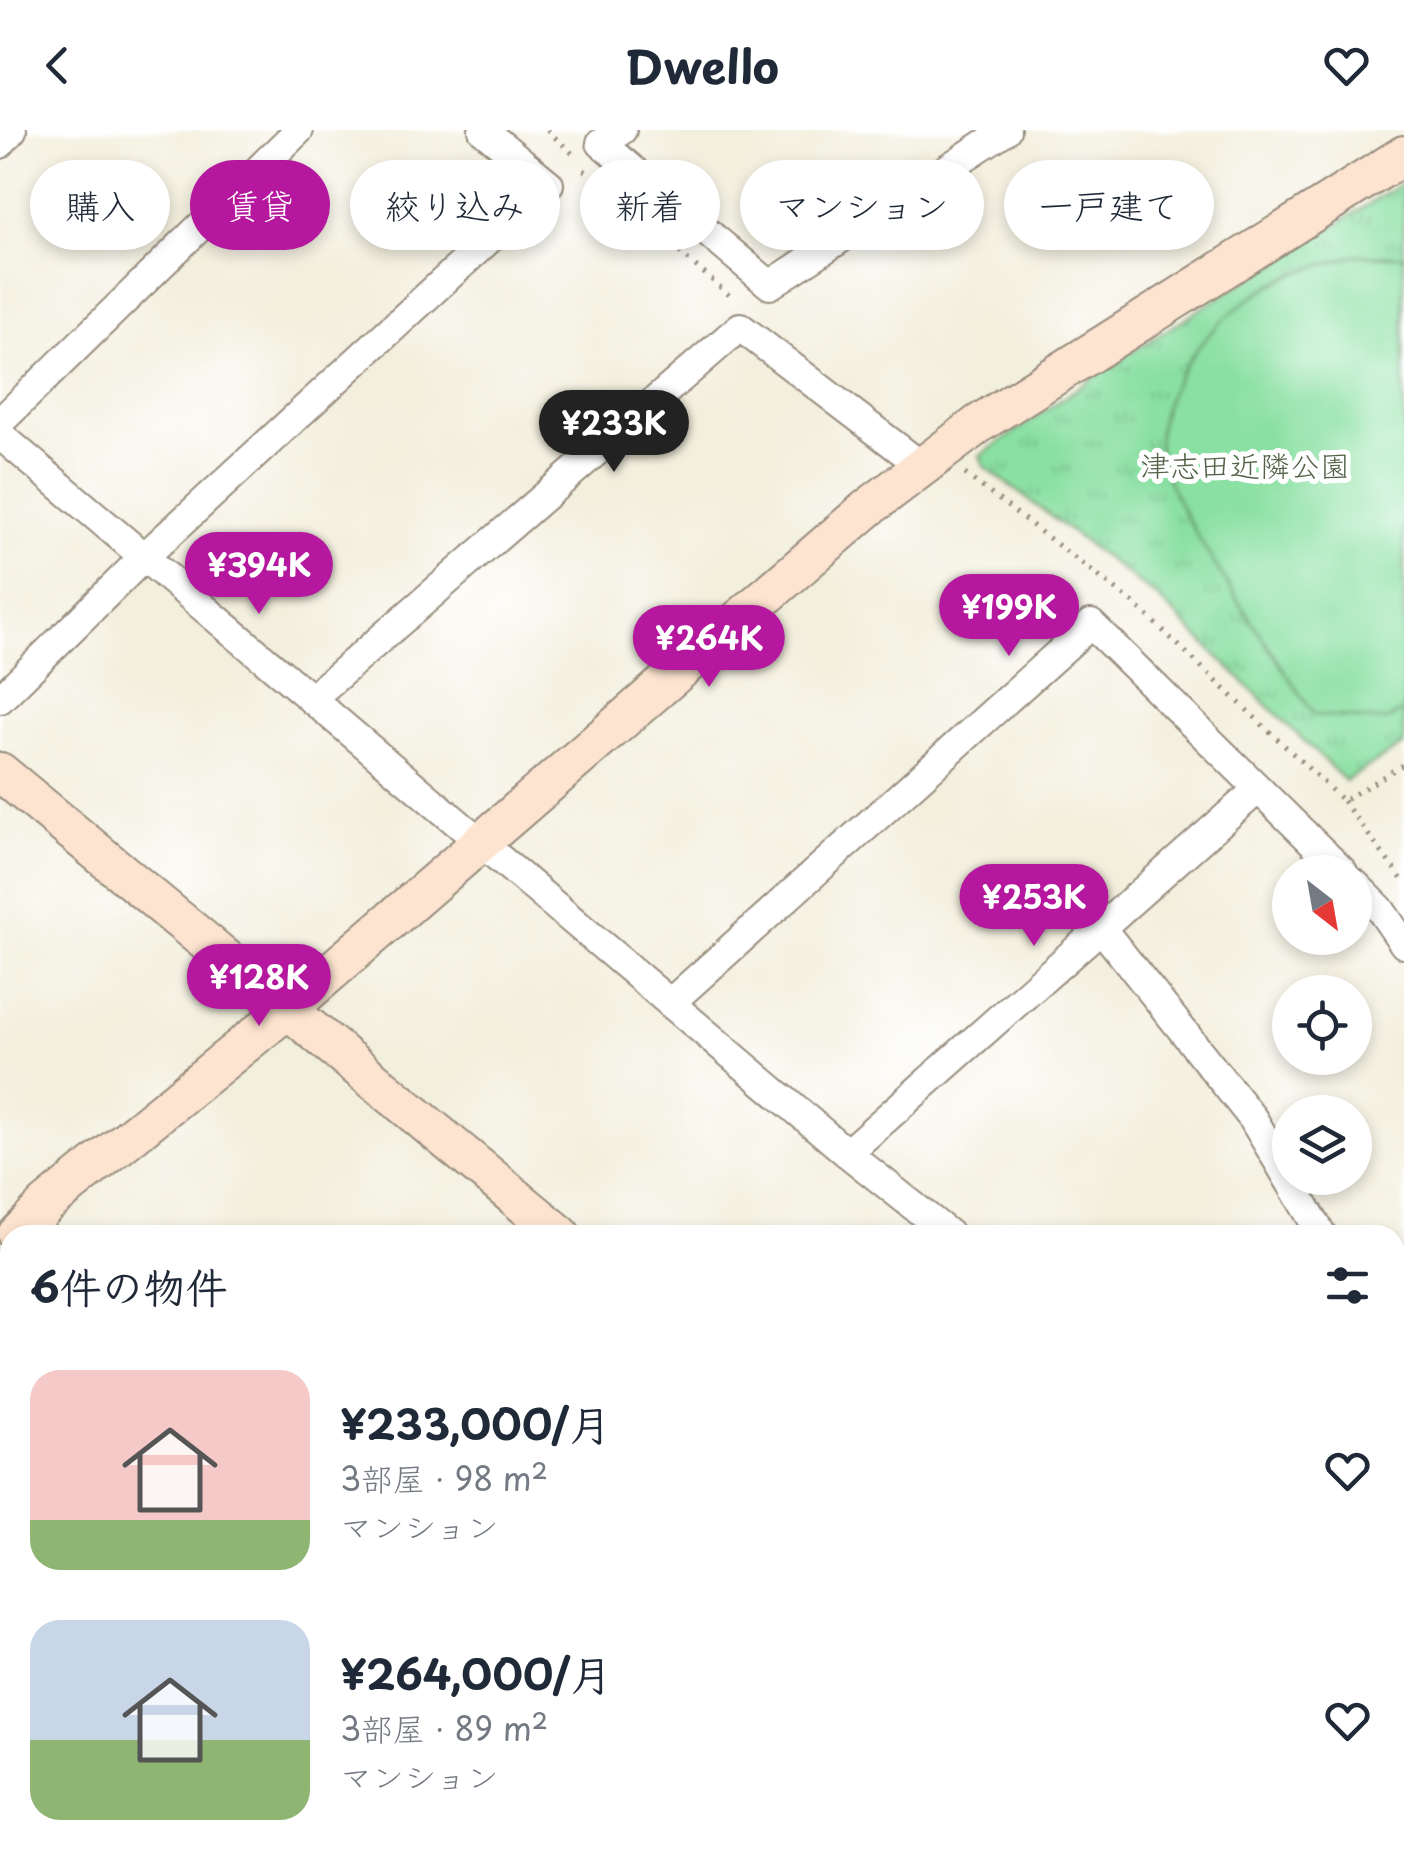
<!DOCTYPE html>
<html lang="ja">
<head>
<meta charset="utf-8">
<style>
  :root { --surface:#fff; --page:#f6f6f7; --text:#1f2937; --muted:#747a83; --accent:#b5179e }
  body { margin:0; font-family:"Playpen Sans","Klee One",sans-serif; background:var(--page); color:var(--text); height:100vh; display:flex; flex-direction:column; font-size:38px; white-space:nowrap }
  * { box-sizing:border-box; margin:0 }
  p { font-size:32px; color:var(--muted) }
  .icon { flex:none; width:55px; height:55px; fill:none; stroke:currentColor; stroke-width:2; stroke-linecap:round; stroke-linejoin:round }
  .map { position:relative; flex:1; overflow:hidden }
  .drawer { position:absolute; left:0px; top:1095px; width:1405px; height:640px; display:flex; flex-direction:column; background:var(--surface); border-radius:30px 30px 0 0; box-shadow:0 5px 15px #0003 }
  .drawer>* { flex:none }
  .hud { position:absolute; left:30px; top:30px; width:1345px; height:90px; display:flex; gap:20px }
  .needle { width:65px; rotate:149deg }
  .tools { position:absolute; left:1272px; top:725px; display:grid; gap:20px }
  .tools a { display:grid; place-items:center; width:100px; height:100px; border-radius:50%; background:var(--surface); box-shadow:0 5px 15px #0003; font-size:50px }
  .price { position:absolute; translate:-50% -85px; padding:0 22px; border-radius:35px; background:var(--accent); color:#fff; font-size:32px; line-height:65px; filter:drop-shadow(0 2px 5px #0008) }
  .price::after { content:''; position:absolute; left:50%; top:60px; width:30px; height:22px; margin-left:-15px; background:inherit; clip-path:polygon(0 0,100% 0,50% 100%) }
  .price.on { background:#222; color:#fff }
  ul { padding:0; list-style:none }
  li { display:flex; align-items:center; gap:30px; height:250px; padding:0 30px }
  li span { display:grid; place-items:center; flex:none; width:280px; height:200px; border-radius:30px; color:#555 }
  li>.icon { margin-inline-start:auto }
  span .icon { width:120px; height:120px; fill:#fffc; stroke-width:1 }
  li b { font-size:42px }
  h2 { display:flex; justify-content:space-between; align-items:center; height:120px; padding:0 30px; font-size:42px }
  .pill { padding:0 35px; border-radius:45px; background:var(--surface); box-shadow:0 5px 15px #0003; font-size:35px; line-height:90px }
  .pill.on { background:var(--accent); color:#fff }
  header { display:flex; justify-content:space-between; align-items:center; height:130px; padding:0 30px; background:var(--surface); font-size:45px; font-weight:700 }
  .map>svg:first-child { display:block }
  .grass { fill:url(#grass-tufts); stroke:#628560; stroke-width:2.5 }
  .pitch { fill:#8ae0a3; stroke:#628560; stroke-width:2.5 }
  .lines { fill:none; stroke-linecap:round; stroke-linejoin:round }
  .river { stroke:#51beca; stroke-width:55 }
  .street-casing { stroke:#978c7e; stroke-width:32 }
  .secondary-casing { stroke:#978c7e; stroke-width:42 }
  .highway-casing { stroke:#978c7e; stroke-width:55 }
  .path { stroke:#978c7e; stroke-width:5; stroke-dasharray:2.5 8; stroke-linecap:butt }
  .street { stroke:#fff; stroke-width:28 }
  .secondary { stroke:#fde4d0; stroke-width:38 }
  .highway { stroke:#f9bc8a; stroke-width:50 }
  .labels { text-anchor:middle; stroke-width:10; stroke-linejoin:round; paint-order:stroke }
  .park-label { font-size:30px; fill:#536146; stroke:#fff }
</style>
</head>
<body>
<header><svg class="icon" aria-label="back" viewBox="0 0 24 24"><path d="M15 5l-7 7 7 7"/></svg>Dwello<svg class="icon" aria-label="heart" viewBox="0 0 24 24"><path d="M12 20l-8-8c-3-5 5-10 8-4 3-6 11-1 8 4z"/></svg></header>
<div class="map">
<svg width="1404" height="1735" viewBox="0 0 1404 1735">
  <defs>
    <pattern id="grass-tufts" width="24" height="20" patternUnits="userSpaceOnUse" patternTransform="scale(2.5)"><rect width="24" height="20" fill="#8ae0a3"/><path d="M3 7l-1-3M5 7V3M7 7l1-3M15 17l-1-3M17 17v-4M19 17l1-3" fill="none" stroke="#78c08c"/></pattern>
  </defs>
  <rect width="100%" height="100%" fill="#fff"/>
  <filter id="ink" filterUnits="userSpaceOnUse"><feTurbulence type="fractalNoise" baseFrequency=".01" numOctaves="2"/><feDisplacementMap in="SourceGraphic" scale="20" xChannelSelector="R" yChannelSelector="G"/><feConvolveMatrix kernelMatrix="1 2 1 2 8 2 1 2 1" color-interpolation-filters="sRGB"/></filter>
  <filter id="wash" filterUnits="userSpaceOnUse"><feTurbulence type="fractalNoise" baseFrequency=".0048" numOctaves="4" result="noise"/><feDisplacementMap in="SourceGraphic" scale="40" xChannelSelector="R" yChannelSelector="G"/><feGaussianBlur stdDeviation="2.25" result="paint"/><feColorMatrix in="noise" values="0 0 0 0 0 0 0 0 0 0 0 0 0 0 0 0 0 1.4 0 .05"/><feComposite in="paint" operator="in"/></filter>
  <g filter="url(#wash)">
    <rect width="100%" height="100%" fill="#f3efdd"/>
    <polygon class="grass" points="1404,52 1404,615 1345,651 1157,467 985,337 980,326 1109,236"/>
    <path class="pitch" d="M1356,125L1404,126V581L1386,591L1314,585C1281,533 1164,371 1159,321C1152,251 1229,170 1290,146C1311,137 1334,132 1356,125Z"/>
    <g class="lines">
      <g class="river">
        <polyline points="1395,1242 1404,1240"/>
        <polyline points="277,1735 284,1725"/>
      </g>
    </g>
  </g>
  <g filter="url(#ink)">
    <g class="lines">
      <defs>
        <g id="street">
          <polyline points="622,0 601,13 770,155 1006,0"/>
          <polyline points="0,14 12,0"/>
          <polyline points="0,292 299,0"/>
          <polyline points="0,305 847,1023 950,1105"/>
          <polyline points="0,569 144,427 549,54 483,0"/>
          <polyline points="311,569 740,197 923,337"/>
          <polyline points="1355,754 1380,779 1404,814"/>
          <polyline points="1101,798 1253,989 1322,1105"/>
          <polyline points="670,873 1091,494 1343,742"/>
          <polyline points="847,1023 1258,659"/>
          <polyline points="1395,1200 1404,1199"/>
          <polyline points="0,1412 10,1401"/>
          <polyline points="1395,1422 1404,1411"/>
          <polyline points="1395,1469 1404,1476"/>
          <polyline points="868,1725 880,1735"/>
          <polyline points="1096,1735 1104,1725"/>
        </g>
        <g id="secondary">
          <polyline points="0,642 561,1105"/>
          <polyline points="17,1105 46,1075 288,879 868,378 980,293 1404,25"/>
          <polyline points="1313,1725 1325,1735"/>
        </g>
        <g id="highway">
          <polyline points="0,1294 10,1303"/>
          <polyline points="0,1344 10,1352"/>
          <polyline points="464,1725 476,1735"/>
          <polyline points="521,1725 533,1735"/>
        </g>
      </defs>
      <use href="#street" class="street-casing"/>
      <use href="#secondary" class="secondary-casing"/>
      <use href="#highway" class="highway-casing"/>
      <g class="path">
        <polyline points="547,0 572,23"/>
        <polyline points="584,40 735,170"/>
        <polyline points="965,344 1135,474 1343,671 1404,634"/>
        <polyline points="1343,671 1404,752"/>
      </g>
      <use href="#street" class="street"/>
      <use href="#secondary" class="secondary"/>
      <use href="#highway" class="highway"/>
    </g>
  </g>
  <g class="labels">
    <g class="park-label">
      <text x="1245" y="347">津志田近隣公園</text>
    </g>
  </g>
</svg>
<div class="tools">
<a><svg class="needle" viewBox="-14 -14 28 28"><path d="M0-13l5 13h-10z" fill="#e53935"/><path d="M0 13l5-13h-10z" fill="#747a83"/></svg></a>
<a><svg class="icon" aria-label="locate" viewBox="0 0 24 24"><circle cx="12" cy="12" r="6"/><path d="M12 2v4M12 18v4M2 12h4M18 12h4"/></svg></a>
<a><svg class="icon" aria-label="layers" viewBox="0 0 24 24"><path d="M12 4l9 5-9 5-9-5zM3 14l9 5 9-5"/></svg></a>
</div>
<b class="price on" style="left:614px;top:345px">¥233K</b>
<b class="price" style="left:259px;top:487px">¥394K</b>
<b class="price" style="left:1009px;top:529px">¥199K</b>
<b class="price" style="left:709px;top:560px">¥264K</b>
<b class="price" style="left:1034px;top:819px">¥253K</b>
<b class="price" style="left:259px;top:899px">¥128K</b>
<div class="hud">
<a class="pill">購入</a>
<a class="pill on">賃貸</a>
<a class="pill">絞り込み</a>
<a class="pill">新着</a>
<a class="pill">マンション</a>
<a class="pill">一戸建て</a>
</div>
<section class="drawer">
<h2>6件の物件<svg class="icon" aria-label="filters" viewBox="0 0 24 24"><path d="M4 7h16M4 17h16"/><circle cx="9" cy="7" r="2"/><circle cx="15" cy="17" r="2"/></svg></h2>
<ul>
<li><span style="background:linear-gradient(#f6c9c9 75%,#8fb573 0)"><svg class="icon" aria-label="home" viewBox="0 0 24 24"><path d="M3 11l9-7 9 7M6 9v11h12V9"/></svg></span><div><b>¥233,000/月</b><p>3部屋 · 98 m²</p><p>マンション</p></div><svg class="icon" aria-label="heart" viewBox="0 0 24 24"><path d="M12 20l-8-8c-3-5 5-10 8-4 3-6 11-1 8 4z"/></svg></li>
<li><span style="background:linear-gradient(#c9d6e8 60%,#8fb573 0)"><svg class="icon" aria-label="home" viewBox="0 0 24 24"><path d="M3 11l9-7 9 7M6 9v11h12V9"/></svg></span><div><b>¥264,000/月</b><p>3部屋 · 89 m²</p><p>マンション</p></div><svg class="icon" aria-label="heart" viewBox="0 0 24 24"><path d="M12 20l-8-8c-3-5 5-10 8-4 3-6 11-1 8 4z"/></svg></li>
</ul>
</section>
</div>
</body>
</html>
